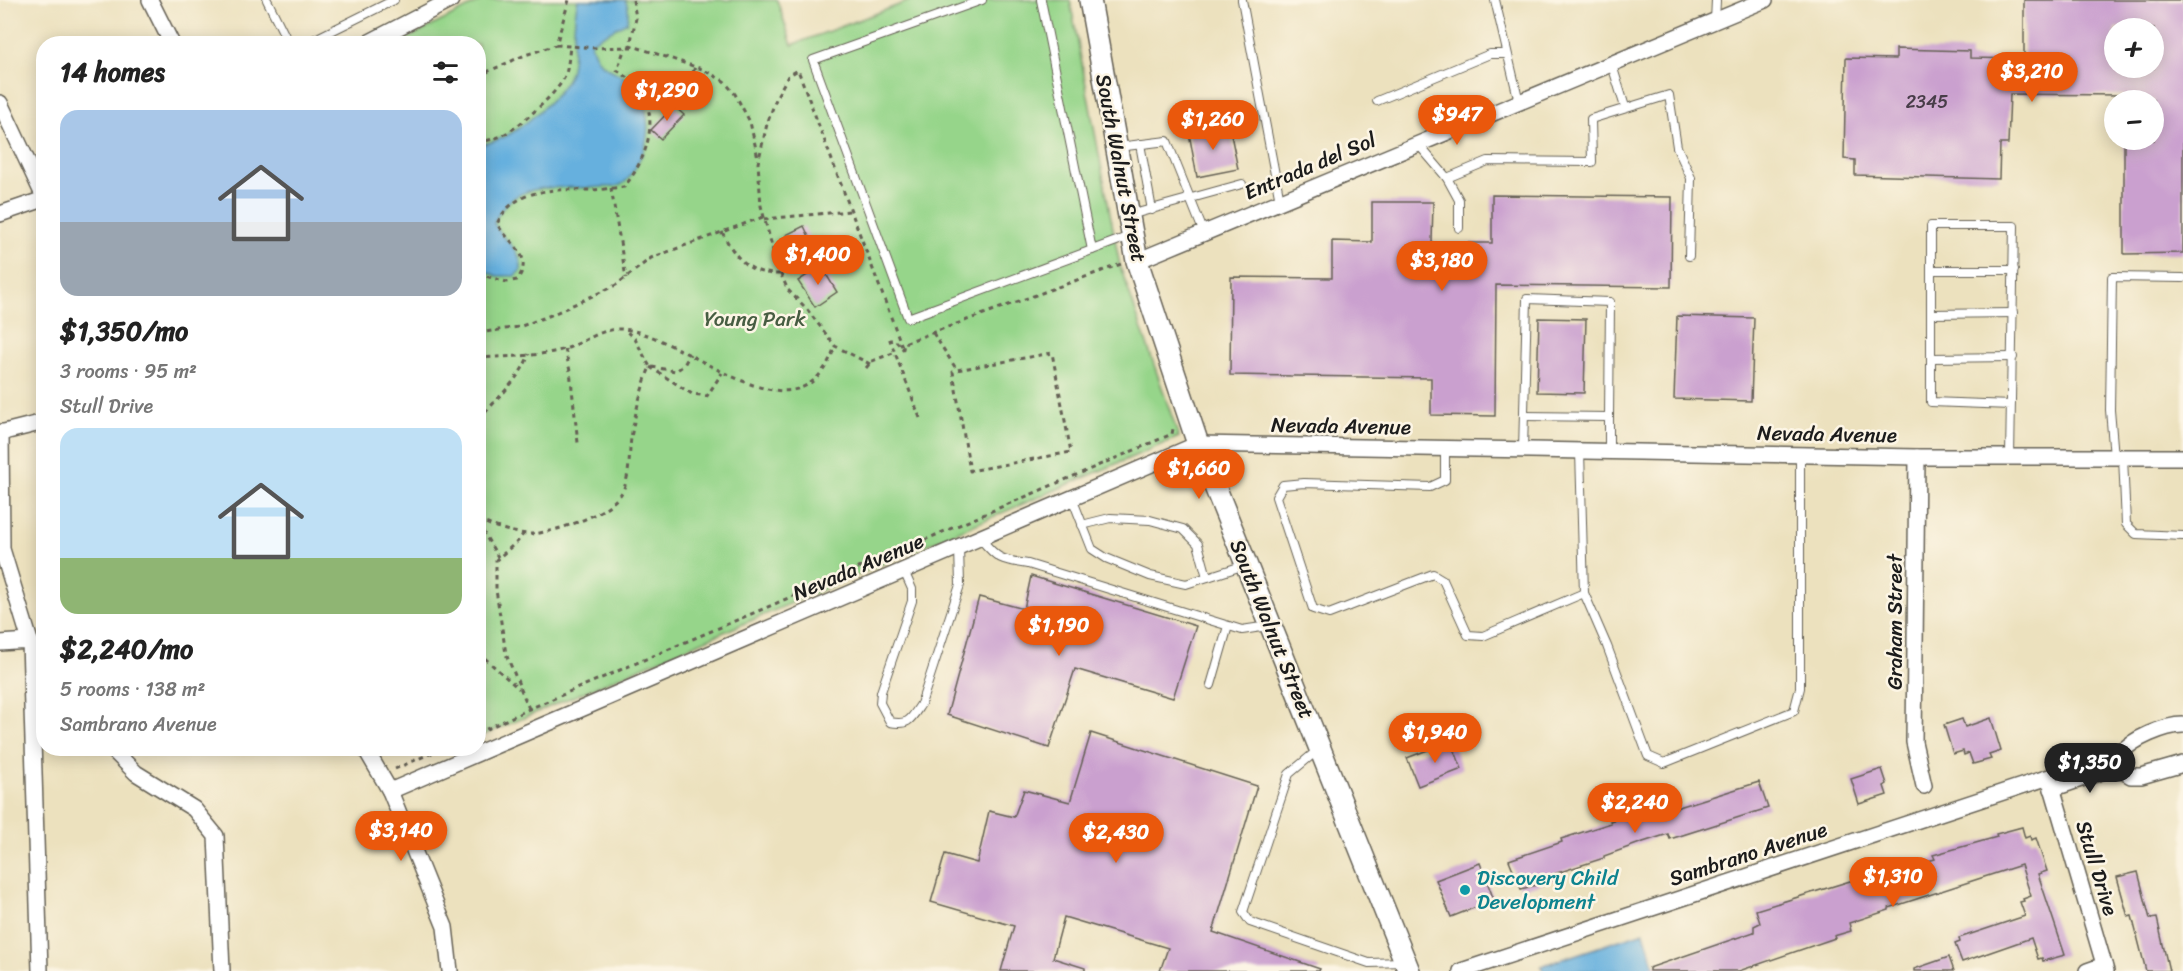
<!DOCTYPE html>
<html lang="en">
<head>
<meta charset="utf-8">
<style>
  :root { --surface:#fff; --page:#f6f6f6; --text:#222; --muted:#767676; --accent:#ea580c }
  body { margin:0; font-family:Sriracha,sans-serif; background:var(--page); color:var(--text); height:100vh; display:flex; flex-direction:column; font-size:22px; white-space:nowrap }
  * { box-sizing:border-box; margin:0 }
  p { font-size:20px; color:var(--muted) }
  .icon { flex:none; width:33px; height:33px; fill:none; stroke:currentColor; stroke-width:2; stroke-linecap:round; stroke-linejoin:round }
  .map { position:relative; flex:1; overflow:hidden }
  .drawer { position:absolute; left:36px; top:36px; width:450px; height:720px; display:flex; flex-direction:column; background:var(--surface); border-radius:24px; box-shadow:0 3px 15px #0003 }
  .drawer>* { flex:none }
  .fabs { position:absolute; left:2104px; top:18px; display:grid; gap:12px }
  .fabs a { display:grid; place-items:center; width:60px; height:60px; border-radius:50%; background:var(--surface); box-shadow:0 3px 15px #0003; font-size:30px }
  .price { position:absolute; translate:-50% -51px; padding:0 14px; border-radius:21px; background:var(--accent); color:#fff; font-size:20px; line-height:39px; filter:drop-shadow(0 2px 3px #0008) }
  .price::after { content:''; position:absolute; left:50%; top:36px; width:18px; height:14px; margin-left:-9px; background:inherit; clip-path:polygon(0 0,100% 0,50% 100%) }
  .price.active { background:#222; color:#fff }
  ul { padding:0; list-style:none }
  li { display:grid; align-content:center; gap:12px; height:318px; padding:0 24px }
  li span { display:grid; place-items:center; height:186px; border-radius:18px; color:#555 }
  li>.icon { margin-inline-start:auto }
  span .icon { width:108px; height:108px; fill:#fffc; stroke-width:1 }
  li b { font-size:26px }
  h2 { display:flex; justify-content:space-between; align-items:center; height:72px; padding:0 24px; font-size:26px }
  .map>svg:first-child { display:block }
  .green { fill:#96d58a; stroke:#597853; stroke-width:1.5 }
  .water { fill:#66b0de; stroke:#41667d; stroke-width:1.5 }
  .building { fill:#caa0cf; fill-rule:evenodd }
  .lines { fill:none; stroke-linecap:round; stroke-linejoin:round }
  .lane-casing { stroke:#656155; stroke-width:10 }
  .street-casing { stroke:#656155; stroke-width:18 }
  .secondary-casing { stroke:#656155; stroke-width:24 }
  .path { stroke:#656155; stroke-width:3; stroke-dasharray:4.5 4.5; stroke-linecap:butt }
  .lane { stroke:#fff; stroke-width:8 }
  .street { stroke:#fff; stroke-width:15 }
  .secondary { stroke:#fff; stroke-width:21 }
  .culture-dot { fill:#0f9aa8; stroke:#fcf5e5; stroke-width:2 }
  .labels { text-anchor:middle; stroke-width:5; stroke-linejoin:round; paint-order:stroke }
  .number-label { font-size:18px; fill:#483d49 }
  .street-label { font-size:21px; fill:#1c1c1c; stroke:#fcf5e5 }
  .park-label { font-size:21px; fill:#475d42; stroke:#fcf5e5 }
  .culture-label { font-size:21px; fill:#0d838f; stroke:#fcf5e5; text-anchor:start }
</style>
</head>
<body>
<div class="map">
<svg width="2183" height="971" viewBox="0 0 2183 971">
  <rect width="100%" height="100%" fill="#fcf5e5"/>
  <filter id="ink" filterUnits="userSpaceOnUse"><feTurbulence type="fractalNoise" baseFrequency=".0167" numOctaves="2"/><feDisplacementMap in="SourceGraphic" scale="12" xChannelSelector="R" yChannelSelector="G"/><feConvolveMatrix kernelMatrix="1 2 1 2 8 2 1 2 1" color-interpolation-filters="sRGB"/></filter>
  <filter id="wash" filterUnits="userSpaceOnUse"><feTurbulence type="fractalNoise" baseFrequency=".008" numOctaves="4" result="noise"/><feDisplacementMap in="SourceGraphic" scale="24" xChannelSelector="R" yChannelSelector="G"/><feGaussianBlur stdDeviation="1.35" result="paint"/><feColorMatrix in="noise" values="0 0 0 0 0 0 0 0 0 0 0 0 0 0 0 0 0 1.4 0 .05"/><feComposite in="paint" operator="in"/></filter>
  <g filter="url(#wash)">
    <rect width="100%" height="100%" fill="#ece1be"/>
    <polygon class="green" points="483,0 777,0 792,45 912,0 1070,0 1120,266 1179,437 479,737 478,44 396,44"/>
    <g class="water">
      <path d="M578,0H625C630,8 628,14 627,22L594,40L591,44C599,69 606,65 625,78C647,93 652,126 644,149C640,159 632,179 622,184C618,187 610,187 604,187C565,191 514,175 494,223C502,240 523,250 521,270L515,276H497L479,269V145C491,143 502,139 513,132C530,121 567,90 571,69C575,46 572,22 578,0Z"/>
      <polygon points="1644,932 1656,971 1543,971 1541,966"/>
    </g>
    <g id="blocks">
      <g class="building">
        <path d="M2024,0H2183V253L2124,254V140H2154V100H2124V95L2010,94L2008,144H2000L1999,179L1855,175V160L1844,159L1846,58L1896,59V49L1970,51V58L2024,59ZM2115,28H2154V68H2115Z"/>
        <polygon points="674,106 684,115 661,139 651,130"/>
        <polygon points="1229,125 1238,169 1197,177 1189,133"/>
        <polygon points="1492,195 1672,197 1671,287 1496,285 1495,416 1431,415 1431,378 1230,375 1231,277 1332,278 1332,241 1372,242 1372,202 1433,202 1432,243 1492,243"/>
        <polygon points="804,226 812,243 793,251 786,235"/>
        <polygon points="821,266 837,292 815,307 798,281"/>
        <polygon points="1677,316 1754,318 1751,401 1674,399"/>
        <polygon points="1539,318 1586,319 1584,393 1537,392"/>
        <polygon points="1031,576 1196,626 1173,698 1075,669 1049,748 947,715 979,597 1024,609"/>
        <polygon points="1991,718 2001,751 1989,755 1991,759 1973,764 1969,753 1964,755 1963,751 1953,754 1944,725 1962,719 1965,727"/>
        <polygon points="1091,733 1257,786 1213,932 1320,969 1319,971 1160,971 1168,948 1064,917 1053,958 1085,968 1085,971 1001,971 1014,926 931,902 945,854 977,863 989,811 1014,817 1024,790 1070,802"/>
        <polygon points="1451,741 1462,769 1418,786 1407,758"/>
        <polygon points="1882,769 1887,784 1884,786 1887,795 1859,804 1851,779"/>
        <polygon points="1759,782 1768,808 1670,839 1668,834 1640,843 1604,856 1604,858 1554,874 1555,879 1536,885 1521,889 1509,860 1562,842 1561,839 1611,823 1610,821 1645,810 1647,817"/>
        <polygon points="2022,827 2025,838 2030,836 2031,840 2036,838 2047,871 2038,874 2065,955 2043,961 2042,958 2038,959 2031,938 1962,962 1955,944 1960,942 1959,938 2025,916 2020,902 2024,901 2023,899 2031,896 2021,865 1889,908 1889,910 1849,923 1851,931 1834,936 1835,938 1739,971 1649,971 1649,968 1754,932 1754,926 1760,923 1756,910 1902,865 1903,868 1935,859 1933,855 1997,837 1996,834"/>
        <polygon points="1480,863 1494,900 1451,917 1436,880"/>
        <polygon points="2138,872 2150,919 2157,918 2169,971 2146,971 2132,916 2128,917 2117,877"/>
        <polygon points="1949,957 1954,971 1914,971 1914,969"/>
      </g>
    </g>
  </g>
  <g filter="url(#ink)">
    <use href="#blocks" fill-opacity="0" stroke="#656155" stroke-width="1.5"/>
    <g class="lines">
      <defs>
        <g id="lane">
          <polyline points="267,0 289,44"/>
          <polyline points="982,0 813,60 908,318 1130,236"/>
          <polyline points="1041,0 1092,250"/>
          <polyline points="1242,0 1280,201"/>
          <polyline points="1495,0 1519,102"/>
          <polyline points="1715,21 1716,0"/>
          <polyline points="305,44 394,0"/>
          <polyline points="1611,62 1625,107"/>
          <polyline points="1377,101 1490,54 1507,54"/>
          <polyline points="1140,144 1152,210"/>
          <polyline points="1418,144 1447,178 1459,200 1459,228"/>
          <polyline points="1118,147 1167,141 1204,233"/>
          <polyline points="1447,178 1488,161 1592,162 1591,119 1669,95 1677,147 1691,178 1689,256"/>
          <polyline points="1130,215 1242,184"/>
          <polyline points="1931,270 2014,270"/>
          <polyline points="1931,314 2013,313"/>
          <polyline points="1931,358 2013,357"/>
          <polyline points="1524,416 1609,417 1609,451"/>
          <polyline points="1445,449 1445,480 1430,487 1304,483 1283,485 1276,497 1313,609 1329,614 1433,574 1443,580 1468,635 1483,636 1584,593"/>
          <polyline points="1523,450 1527,299 1610,302 1609,417"/>
          <polyline points="1580,451 1584,593 1607,646 1648,756 1664,763 1794,711 1800,688 1800,455"/>
          <polyline points="2010,457 2014,226 1931,226 1931,402 2011,405"/>
          <polyline points="2114,457 2110,410 2112,277 2183,278"/>
          <polyline points="2123,457 2126,524 2136,534 2183,536"/>
          <polyline points="1072,498 1092,549 1106,558 1150,576 1186,584 1245,565"/>
          <polyline points="1082,525 1110,518 1150,520 1183,529 1198,544 1207,577"/>
          <path d="M980,538C998,560 1001,560 1028,564L1242,630L1268,626"/>
          <path d="M904,571L912,589V601L881,692L880,703L890,722C909,726 911,719 921,704L960,585L959,547"/>
          <polyline points="1211,685 1228,626"/>
          <polyline points="1319,749 1289,774 1243,912 1250,922 1369,963 1403,962"/>
        </g>
        <g id="street">
          <polyline points="150,0 172,44"/>
          <polyline points="366,44 451,0"/>
          <polyline points="0,103 44,197"/>
          <polyline points="0,214 44,199"/>
          <polyline points="1137,261 1765,0"/>
          <polyline points="1,432 2,549 30,641 44,663"/>
          <polyline points="0,433 44,422"/>
          <polyline points="1917,457 1914,742 1924,786"/>
          <polyline points="0,643 30,641 40,971"/>
          <polyline points="111,748 136,773 194,809 216,836 222,971"/>
          <polyline points="365,748 390,791 445,927 450,971"/>
          <path d="M2116,767C2117,762 2118,757 2121,753C2132,739 2165,725 2183,725"/>
          <polyline points="2052,789 2116,767 2131,776 2141,776 2183,764"/>
          <polyline points="390,791 1198,444 1917,457 2183,457"/>
          <polyline points="1461,971 2049,777 2106,971"/>
          <polyline points="2087,971 2104,965"/>
        </g>
        <polyline id="secondary" points="1090,0 1137,261 1198,444 1409,971"/>
      </defs>
      <use href="#lane" class="lane-casing"/>
      <use href="#street" class="street-casing"/>
      <use href="#secondary" class="secondary-casing"/>
      <g class="path">
        <polyline points="633,0 636,18 630,45 702,69 724,81 735,94 750,122 758,158"/>
        <polyline points="556,45 596,48 632,47"/>
        <polyline points="478,76 525,55 556,45 569,0"/>
        <polyline points="681,106 695,67"/>
        <path d="M478,143C486,141 494,139 501,136C517,129 551,98 561,83C569,72 568,60 570,47"/>
        <polyline points="611,188 626,278"/>
        <polyline points="764,219 850,211"/>
        <path d="M722,232C736,259 749,275 781,274"/>
        <path d="M478,274L507,282L517,280C535,255 510,245 497,224C513,188 554,189 587,190C599,190 612,188 624,187C647,159 663,115 635,84C630,78 622,74 617,70L625,48"/>
        <polyline points="478,333 519,327 551,315 616,285 651,258 763,217"/>
        <polyline points="933,333 957,370 1052,353 1071,452 970,471 953,372 957,370"/>
        <polyline points="565,349 570,371 578,443"/>
        <path d="M478,358C506,356 539,357 565,349C583,343 600,329 620,329C685,331 798,455 835,346"/>
        <polyline points="870,364 835,346 806,308 788,290 778,268 761,206 758,163 767,124 777,96 788,76 798,70 903,349"/>
        <polyline points="650,367 692,394 707,396 722,373"/>
        <polyline points="652,367 676,371 684,365 690,354"/>
        <polyline points="866,368 872,361 893,353"/>
        <path d="M478,417L483,415C499,396 521,378 529,354"/>
        <polyline points="920,418 890,340 895,340 903,349 904,343 1121,264"/>
        <path d="M478,520C491,526 518,535 532,534C556,532 615,513 624,488C630,473 629,454 631,438C635,414 641,389 650,367L635,339L627,332"/>
        <polyline points="483,522 482,530 498,557"/>
        <polyline points="524,533 518,541 496,560 496,590 506,654 530,711"/>
        <polyline points="478,535 482,530"/>
        <polyline points="478,652 519,689"/>
        <polyline points="478,733 529,709 1172,434 1173,429"/>
        <polyline points="395,769 443,748"/>
      </g>
      <use href="#lane" class="lane"/>
      <use href="#street" class="street"/>
      <use href="#secondary" class="secondary"/>
    </g>
  </g>
  <circle class="culture-dot" cx="1465" cy="890" r="6"/>
  <g class="labels">
    <g class="number-label">
      <text x="1927" y="108">2345</text>
    </g>
    <g class="street-label">
      <text transform="translate(1310 166) rotate(-23)" y="7">Entrada del Sol</text>
      <text transform="translate(1121 168) rotate(79)" y="7">South Walnut Street</text>
      <text transform="translate(1341 426) rotate(1)" y="7">Nevada Avenue</text>
      <text transform="translate(1827 434) rotate(1)" y="7">Nevada Avenue</text>
      <text transform="translate(858 567) rotate(-23)" y="7">Nevada Avenue</text>
      <text transform="translate(1895 622) rotate(-90)" y="7">Graham Street</text>
      <text transform="translate(1272 629) rotate(68)" y="7">South Walnut Street</text>
      <text transform="translate(1748 854) rotate(-18)" y="7">Sambrano Avenue</text>
      <text transform="translate(2097 868) rotate(73)" y="7">Stull Drive</text>
    </g>
    <g class="park-label">
      <text x="755" y="326">Young Park</text>
    </g>
    <g class="culture-label">
      <text x="1477" y="885">Discovery Child<tspan x="1477" dy="24">Development</tspan></text>
    </g>
  </g>
</svg>
<div class="fabs">
<a>+</a>
<a>−</a>
</div>
<b class="price" style="left:2032px;top:103px">$3,210</b>
<b class="price" style="left:667px;top:122px">$1,290</b>
<b class="price" style="left:1457px;top:146px">$947</b>
<b class="price" style="left:1213px;top:151px">$1,260</b>
<b class="price" style="left:818px;top:286px">$1,400</b>
<b class="price" style="left:1442px;top:292px">$3,180</b>
<b class="price" style="left:1199px;top:500px">$1,660</b>
<b class="price" style="left:1059px;top:657px">$1,190</b>
<b class="price" style="left:1435px;top:764px">$1,940</b>
<b class="price active" style="left:2090px;top:794px">$1,350</b>
<b class="price" style="left:1635px;top:834px">$2,240</b>
<b class="price" style="left:401px;top:862px">$3,140</b>
<b class="price" style="left:1116px;top:864px">$2,430</b>
<b class="price" style="left:1893px;top:908px">$1,310</b>
<section class="drawer">
<h2>14 homes<svg class="icon" aria-label="filters" viewBox="0 0 24 24"><path d="M4 7h16M4 17h16"/><circle cx="9" cy="7" r="2"/><circle cx="15" cy="17" r="2"/></svg></h2>
<ul>
<li><span style="background:linear-gradient(#a9c7e8 60%,#9aa5b1 0)"><svg class="icon" aria-label="home" viewBox="0 0 24 24"><path d="M3 11l9-7 9 7M6 9v11h12V9"/></svg></span><div><b>$1,350/mo</b><p>3 rooms · 95 m²</p><p>Stull Drive</p></div></li>
<li><span style="background:linear-gradient(#bfe0f5 70%,#8fb573 0)"><svg class="icon" aria-label="home" viewBox="0 0 24 24"><path d="M3 11l9-7 9 7M6 9v11h12V9"/></svg></span><div><b>$2,240/mo</b><p>5 rooms · 138 m²</p><p>Sambrano Avenue</p></div></li>
</ul>
</section>
</div>
</body>
</html>
